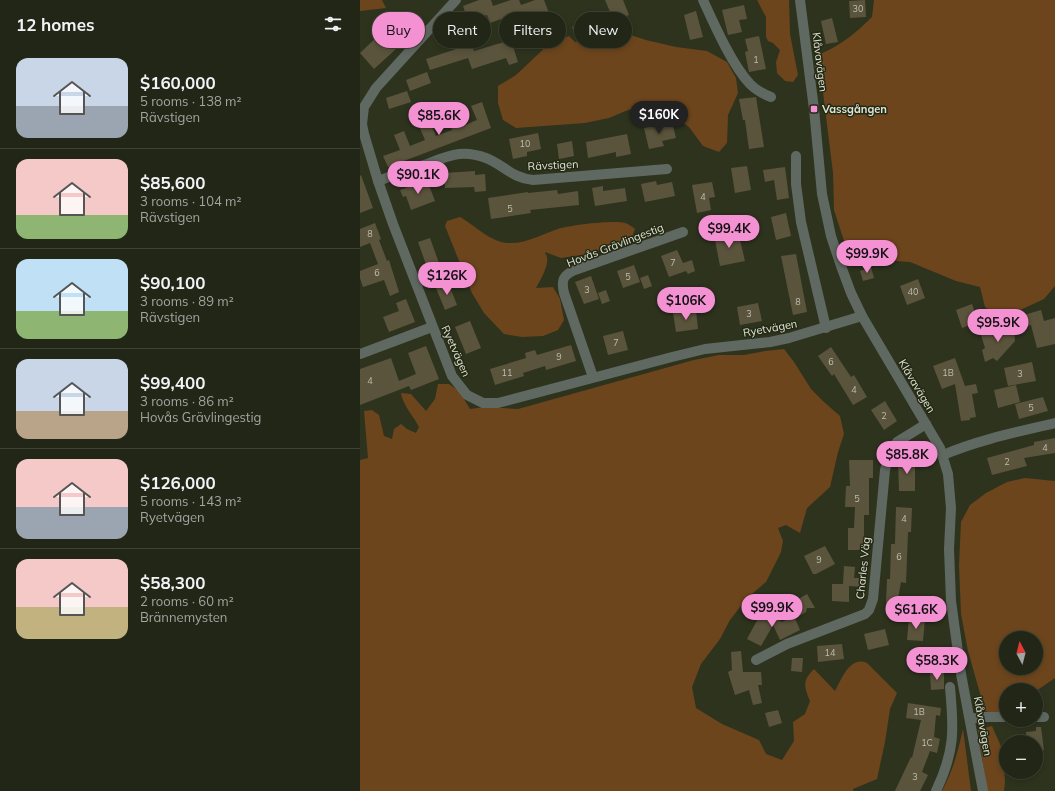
<!DOCTYPE html>
<html lang="en">
<head>
<meta charset="utf-8">
<style>
  :root { --surface:#222616; --page:#2e3223; --text:#f1f3f6; --muted:#a2a5a1; --line:#3f4335; --accent:#f491d3 }
  body { margin:0; font-family:Mulish,sans-serif; background:var(--page); color:var(--text); height:100vh; display:flex; flex-direction:column; font-size:15px; white-space:nowrap }
  * { box-sizing:border-box; margin:0 }
  p { font-size:13px; color:var(--muted) }
  .icon { flex:none; width:22px; height:22px; fill:none; stroke:currentColor; stroke-width:2; stroke-linecap:round; stroke-linejoin:round }
  .map { position:relative; flex:1; overflow:hidden }
  .details { display:flex; flex-direction:column; background:var(--surface); width:360px }
  .details>* { flex:none }
  .guide { position:absolute; left:12px; top:12px; width:380px; height:36px; display:flex; gap:8px }
  .needle { width:26px; rotate:353deg }
  .fabs { position:absolute; left:639px; top:631px; display:grid; gap:8px }
  .fabs a { display:grid; place-items:center; width:44px; height:44px; border-radius:50%; background:var(--surface); box-shadow:0 2px 6px #0003,0 0 0 1px var(--line); font-size:20px }
  .price { position:absolute; translate:-50% -34px; padding:0 9px; border-radius:14px; background:var(--accent); color:#111; font-size:13px; line-height:26px; filter:drop-shadow(0 1px 2px #0008) }
  .price::after { content:''; position:absolute; left:50%; top:24px; width:12px; height:9px; margin-left:-6px; background:inherit; clip-path:polygon(0 0,100% 0,50% 100%) }
  .price.current { background:#222; color:#fff }
  ul { padding:0; list-style:none }
  li { display:flex; align-items:center; gap:12px; height:100px; padding:0 16px }
  li+li { border-top:1px solid var(--line) }
  li span { display:grid; place-items:center; flex:none; width:112px; height:80px; border-radius:12px; color:#555 }
  li>.icon { margin-inline-start:auto }
  span .icon { width:48px; height:48px; fill:#fffc; stroke-width:1 }
  li b { font-size:17px }
  h2 { display:flex; justify-content:space-between; align-items:center; height:48px; padding:0 16px; font-size:17px }
  .pill { padding:0 14px; border-radius:18px; background:var(--surface); box-shadow:0 2px 6px #0003,0 0 0 1px var(--line); font-size:14px; line-height:36px }
  .pill.current { background:var(--accent); color:#111 }
  main { display:flex; flex:1; min-height:0 }
  .map>svg:first-child { display:block }
  .green { fill:#6c451d; fill-rule:evenodd }
  .building { fill:#5b543c }
  .lines { fill:none; stroke-linecap:round; stroke-linejoin:round }
  .minor { stroke:#606961; stroke-width:10 }
  .poi-dot { fill:#f491d3; stroke:#242914; stroke-width:1.5 }
  .labels { text-anchor:middle; stroke-width:3; stroke-linejoin:round; paint-order:stroke }
  .number-label { font-size:9px; fill:#bebfaf }
  .street-label { font-size:11px; fill:#dfe3d5; stroke:#242914 }
  .poi-label { font-size:11px; font-weight:bold; fill:#dfe3d5; stroke:#242914; text-anchor:start }
</style>
</head>
<body>
<main>
<section class="details">
<h2>12 homes<svg class="icon" aria-label="filters" viewBox="0 0 24 24"><path d="M4 7h16M4 17h16"/><circle cx="9" cy="7" r="2"/><circle cx="15" cy="17" r="2"/></svg></h2>
<ul>
<li><span style="background:linear-gradient(#c9d6e8 60%,#9aa5b1 0)"><svg class="icon" aria-label="home" viewBox="0 0 24 24"><path d="M3 11l9-7 9 7M6 9v11h12V9"/></svg></span><div><b>$160,000</b><p>5 rooms · 138 m²</p><p>Rävstigen</p></div></li>
<li><span style="background:linear-gradient(#f6c9c9 70%,#8fb573 0)"><svg class="icon" aria-label="home" viewBox="0 0 24 24"><path d="M3 11l9-7 9 7M6 9v11h12V9"/></svg></span><div><b>$85,600</b><p>3 rooms · 104 m²</p><p>Rävstigen</p></div></li>
<li><span style="background:linear-gradient(#bfe0f5 65%,#8fb573 0)"><svg class="icon" aria-label="home" viewBox="0 0 24 24"><path d="M3 11l9-7 9 7M6 9v11h12V9"/></svg></span><div><b>$90,100</b><p>3 rooms · 89 m²</p><p>Rävstigen</p></div></li>
<li><span style="background:linear-gradient(#c9d6e8 65%,#b9a48a 0)"><svg class="icon" aria-label="home" viewBox="0 0 24 24"><path d="M3 11l9-7 9 7M6 9v11h12V9"/></svg></span><div><b>$99,400</b><p>3 rooms · 86 m²</p><p>Hovås Grävlingestig</p></div></li>
<li><span style="background:linear-gradient(#f6c9c9 60%,#9aa5b1 0)"><svg class="icon" aria-label="home" viewBox="0 0 24 24"><path d="M3 11l9-7 9 7M6 9v11h12V9"/></svg></span><div><b>$126,000</b><p>5 rooms · 143 m²</p><p>Ryetvägen</p></div></li>
<li><span style="background:linear-gradient(#f6c9c9 60%,#c2b280 0)"><svg class="icon" aria-label="home" viewBox="0 0 24 24"><path d="M3 11l9-7 9 7M6 9v11h12V9"/></svg></span><div><b>$58,300</b><p>2 rooms · 60 m²</p><p>Brännemysten</p></div></li>
</ul>
</section>
<div class="map">
<svg width="695" height="791" viewBox="0 0 695 791">
  <rect width="100%" height="100%" fill="#2e331e"/>
  <g class="green">
    <polygon points="0,0 22,0 26,8 0,11"/>
    <polygon points="397,0 429,0 430,34 438,75 433,82 425,81 417,73 416,62 420,50 413,43 408,41 406,37 406,17"/>
    <path d="M514,0H695V286L684,299L656,312L635,315L625,307L620,287L596,281L550,262L508,259L486,247L474,210L473,173L462,84L455,66L460,54C480,46 497,32 512,17Z"/>
    <polygon points="252,29 286,40 316,47 347,51 367,62 376,78 378,93 368,115 367,143 359,152 343,146 329,127 312,114 292,105 268,110 249,118 225,123 156,128 143,120 138,103 138,86 156,75 190,43 209,36 215,42 231,40"/>
    <path d="M100,217C116,226 130,242 148,243C167,244 182,234 198,229C211,225 253,220 265,223C269,224 272,227 275,229L271,240L227,254L201,258L185,252C185,254 187,255 187,258C189,265 180,281 176,288L193,287L200,299L204,320L198,330L183,336L162,337L144,334L124,313L112,293L85,226L87,221Z"/>
    <path d="M424,349L434,362L451,389L464,402L480,416L484,434L478,452L470,487L447,508L440,533L426,525L418,528L423,541L421,552L406,582L387,598L370,620L360,639L341,664L332,687L336,708L362,724L399,740L406,754L422,760L434,741L433,722L445,714L450,701C444,686 442,681 454,669L475,691C481,680 490,655 507,663L537,693L530,709L525,742L517,779L493,789V791H0V460L8,458L4,411L12,410L19,415L24,436L32,439L34,429L41,424L47,429L56,433L59,427C53,415 43,406 41,393L51,394L66,411L75,399L78,384H89L99,391L110,409L125,407L158,409L334,360L359,355H384L405,351Z"/>
    <path d="M665,478L695,481V678L676,691V690H646V715H639L625,711L608,651L601,614L599,565L601,522L610,505L626,493L647,482ZM646,638H676V668H646Z"/>
    <polygon points="632,726 643,751 645,782 644,791 627,791 618,730"/>
    <path d="M603,729L611,791H582C593,771 598,751 603,729Z"/>
  </g>
  <g class="building">
    <polygon points="119,0 131,0 133,6 151,0 159,0 161,5 175,0 184,0 192,21 182,24 179,15 158,23 155,14 130,23 127,15 108,21 103,6"/>
    <polygon points="245,0 263,0 269,15 254,21"/>
    <polygon points="505,0 506,17 490,18 489,1"/>
    <polygon points="384,5 387,19 379,20 382,32 368,35 362,10"/>
    <polygon points="336,11 343,37 330,40 324,15"/>
    <polygon points="472,18 478,42 466,44 461,21"/>
    <polygon points="224,22 229,35 217,40 212,27"/>
    <polygon points="21,33 36,49 14,69 0,53"/>
    <polygon points="399,36 406,69 389,72 385,52 388,51 385,39"/>
    <polygon points="151,40 158,62 149,65 146,58 112,69 108,58 70,70 66,59 111,44 114,51"/>
    <polygon points="67,72 71,83 50,91 46,80"/>
    <polygon points="47,91 51,102 29,109 26,98"/>
    <polygon points="396,97 404,147 389,149 385,120 383,120 379,99"/>
    <polygon points="122,102 131,128 28,167 23,156 40,150 34,135 44,131 50,146 65,140 59,126 70,122 76,136 92,130 87,115 97,111 103,126 117,120 111,106"/>
    <polygon points="312,122 316,138 302,141 304,146 289,149 284,128"/>
    <polygon points="178,133 181,149 167,152 167,156 153,159 149,139"/>
    <polygon points="267,134 271,154 256,157 256,152 228,158 226,142"/>
    <polygon points="212,141 214,156 199,159 197,144"/>
    <polygon points="387,166 391,190 375,193 371,168"/>
    <polygon points="425,167 429,198 417,200 414,180 405,182 403,170"/>
    <polygon points="115,171 115,175 125,174 126,191 115,192 114,187 85,188 84,173"/>
    <polygon points="1,175 13,208 0,213 0,176"/>
    <polygon points="67,180 75,201 51,210 46,196 43,197 40,190"/>
    <polygon points="296,181 297,185 312,182 315,196 285,202 281,184"/>
    <polygon points="352,182 355,197 349,198 351,210 337,213 332,185"/>
    <polygon points="243,186 243,191 265,188 267,201 235,206 232,188"/>
    <polygon points="197,190 198,194 218,191 219,205 170,210 171,213 131,219 128,198 168,192 168,193"/>
    <polygon points="426,213 431,236 416,240 411,217"/>
    <polygon points="15,223 21,239 19,240 27,261 29,260 39,292 30,296 24,280 3,287 0,278 0,271 18,264 10,243 0,247 0,229"/>
    <polygon points="370,231 372,242 380,240 385,261 360,266 354,235"/>
    <polygon points="70,238 79,263 67,267 58,242"/>
    <polygon points="317,250 323,263 332,260 335,271 328,274 326,271 309,277 301,256"/>
    <polygon points="436,254 447,312 433,315 421,256"/>
    <polygon points="274,265 280,282 263,288 257,271"/>
    <polygon points="511,267 514,278 503,281 500,271"/>
    <polygon points="288,275 292,286 284,289 280,278"/>
    <polygon points="231,276 239,299 224,304 215,282"/>
    <polygon points="558,279 565,298 547,305 540,286"/>
    <polygon points="88,282 97,305 85,310 76,288"/>
    <polygon points="246,290 250,301 242,304 238,293"/>
    <polygon points="46,299 55,322 29,332 23,317 39,311 36,303"/>
    <polygon points="398,303 402,321 380,325 377,307"/>
    <polygon points="612,304 618,322 602,328 596,310"/>
    <polygon points="336,310 338,329 316,332 313,313"/>
    <polygon points="681,310 684,321 695,318 695,344 677,348 671,325 667,326 664,315"/>
    <polygon points="110,321 121,348 106,354 95,327"/>
    <polygon points="654,327 655,341 637,361 633,358 625,362 622,350 625,348 621,335 642,328"/>
    <polygon points="263,331 268,350 248,355 243,336"/>
    <polygon points="211,345 216,361 186,370 185,366 163,373 164,376 135,385 130,369 166,358 165,353 175,350 177,355"/>
    <polygon points="66,346 79,379 51,390 49,386 0,405 0,369 31,358 39,381 56,374 48,353"/>
    <polygon points="471,347 491,377 494,375 507,397 493,405 474,374 472,376 458,356"/>
    <polygon points="595,358 605,386 616,384 618,393 612,394 616,417 610,418 610,420 601,421 595,384 582,389 573,366"/>
    <polygon points="672,362 676,381 648,386 644,368"/>
    <polygon points="656,385 660,402 638,408 634,390"/>
    <polygon points="683,397 688,411 659,419 655,404"/>
    <polygon points="525,401 537,421 524,430 511,410"/>
    <polygon points="695,438 695,453 664,458 667,466 632,475 627,458 674,445 674,442"/>
    <polygon points="489,460 513,460 513,478 509,478 509,515 504,515 504,550 488,550 488,528 494,528 495,507 485,507 486,486 490,486"/>
    <polygon points="538,460 555,460 555,491 539,491"/>
    <polygon points="536,507 552,508 551,532 548,532 546,583 541,582 537,604 526,603 527,579 530,579 531,544 535,544"/>
    <polygon points="465,546 475,564 456,574 453,574 444,556"/>
    <polygon points="484,566 495,567 494,578 504,578 504,587 489,586 489,602 472,601 472,584 483,584"/>
    <polygon points="447,594 455,608 447,608 446,612 436,618 428,605"/>
    <polygon points="402,611 422,622 434,616 440,630 420,640 413,625 401,646 387,639"/>
    <polygon points="549,618 565,619 563,641 547,640"/>
    <polygon points="525,629 529,645 508,650 504,634"/>
    <polygon points="482,644 484,659 458,662 457,646"/>
    <polygon points="381,651 383,672 401,672 402,685 398,685 402,703 393,705 389,690 375,695 368,672 372,670 371,652"/>
    <polygon points="432,658 443,658 442,672 431,671"/>
    <polygon points="570,673 584,673 584,689 571,690"/>
    <polygon points="548,703 581,708 580,716 576,715 574,737 580,739 577,753 570,751 562,772 568,775 560,791 535,791 551,757 552,758 561,720 546,718"/>
    <polygon points="418,710 422,723 409,727 405,713"/>
    <polygon points="676,727 681,727 684,750 676,751 676,742 667,742 666,732 676,731"/>
  </g>
  <g class="lines">
    <g class="minor">
      <polyline points="96,0 16,88 4,107 2,124 4,134 18,181 33,224 92,376 107,395 123,403 138,403 312,357 345,349 410,342 429,338 502,316"/>
      <path d="M343,0C354,24 372,65 390,84C396,90 403,94 411,97"/>
      <polyline points="440,0 454,109 462,194 471,236 481,266 491,293 502,316 580,448 588,474 591,508 589,549 591,601 601,674 623,791"/>
      <polyline points="436,156 436,184 441,222 466,328"/>
      <path d="M18,181C34,175 51,169 67,164C77,160 89,155 99,154C109,153 118,155 126,158C144,165 152,178 173,180L307,169"/>
      <polyline points="0,354 72,327"/>
      <path d="M233,377L204,293C201,280 203,275 215,270L323,232"/>
      <path d="M583,455C618,440 657,432 695,423"/>
      <polyline points="396,660 427,644 505,614 509,610 513,599 525,470 530,452 537,442 566,424"/>
      <polyline points="676,717 684,717"/>
      <polyline points="610,719 622,717 646,717"/>
      <path d="M576,791C595,751 594,730 590,687"/>
    </g>
  </g>
  <rect class="poi-dot" x="450" y="105" width="8" height="8" rx="2"/>
  <g class="labels">
    <g class="number-label">
      <text x="498" y="12">30</text>
      <text x="396" y="63">1</text>
      <text x="165" y="147">10</text>
      <text x="343" y="200">4</text>
      <text x="150" y="212">5</text>
      <text x="10" y="237">8</text>
      <text x="313" y="266">7</text>
      <text x="17" y="276">6</text>
      <text x="268" y="280">5</text>
      <text x="227" y="293">3</text>
      <text x="553" y="295">40</text>
      <text x="438" y="305">8</text>
      <text x="389" y="317">3</text>
      <text x="256" y="346">7</text>
      <text x="199" y="360">9</text>
      <text x="471" y="365">6</text>
      <text x="147" y="376">11</text>
      <text x="588" y="376">1B</text>
      <text x="660" y="377">3</text>
      <text x="10" y="384">4</text>
      <text x="494" y="393">4</text>
      <text x="671" y="411">5</text>
      <text x="524" y="419">2</text>
      <text x="685" y="451">4</text>
      <text x="647" y="465">2</text>
      <text x="497" y="502">5</text>
      <text x="544" y="522">4</text>
      <text x="539" y="560">6</text>
      <text x="459" y="563">9</text>
      <text x="470" y="656">14</text>
      <text x="559" y="715">1B</text>
      <text x="567" y="746">1C</text>
      <text x="555" y="780">3</text>
    </g>
    <g class="street-label">
      <text transform="translate(460 62) rotate(83)" y="4">Klåvavägen</text>
      <text transform="translate(193 165) rotate(-3)" y="4">Rävstigen</text>
      <text transform="translate(255 245) rotate(-21)" y="4">Hovås Grävlingestig</text>
      <text transform="translate(410 328) rotate(-10)" y="4">Ryetvägen</text>
      <text transform="translate(96 351) rotate(66)" y="4">Ryetvägen</text>
      <text transform="translate(557 386) rotate(59)" y="4">Klåvavägen</text>
      <text transform="translate(503 568) rotate(-84)" y="4">Charles Väg</text>
      <text transform="translate(623 726) rotate(80)" y="4">Klåvavägen</text>
    </g>
    <g class="poi-label">
      <text x="462" y="113">Vassgången</text>
    </g>
  </g>
</svg>
<div class="fabs">
<a><svg class="needle" viewBox="-14 -14 28 28"><path d="M0-13l5 13h-10z" fill="#e53935"/><path d="M0 13l5-13h-10z" fill="#a2a5a1"/></svg></a>
<a>+</a>
<a>−</a>
</div>
<b class="price current" style="left:299px;top:135px">$160K</b>
<b class="price" style="left:79px;top:136px">$85.6K</b>
<b class="price" style="left:58px;top:195px">$90.1K</b>
<b class="price" style="left:369px;top:249px">$99.4K</b>
<b class="price" style="left:507px;top:274px">$99.9K</b>
<b class="price" style="left:87px;top:296px">$126K</b>
<b class="price" style="left:326px;top:321px">$106K</b>
<b class="price" style="left:638px;top:343px">$95.9K</b>
<b class="price" style="left:547px;top:475px">$85.8K</b>
<b class="price" style="left:412px;top:628px">$99.9K</b>
<b class="price" style="left:556px;top:630px">$61.6K</b>
<b class="price" style="left:577px;top:681px">$58.3K</b>
<div class="guide">
<a class="pill current">Buy</a>
<a class="pill">Rent</a>
<a class="pill">Filters</a>
<a class="pill">New</a>
</div>
</div>
</main>
</body>
</html>
